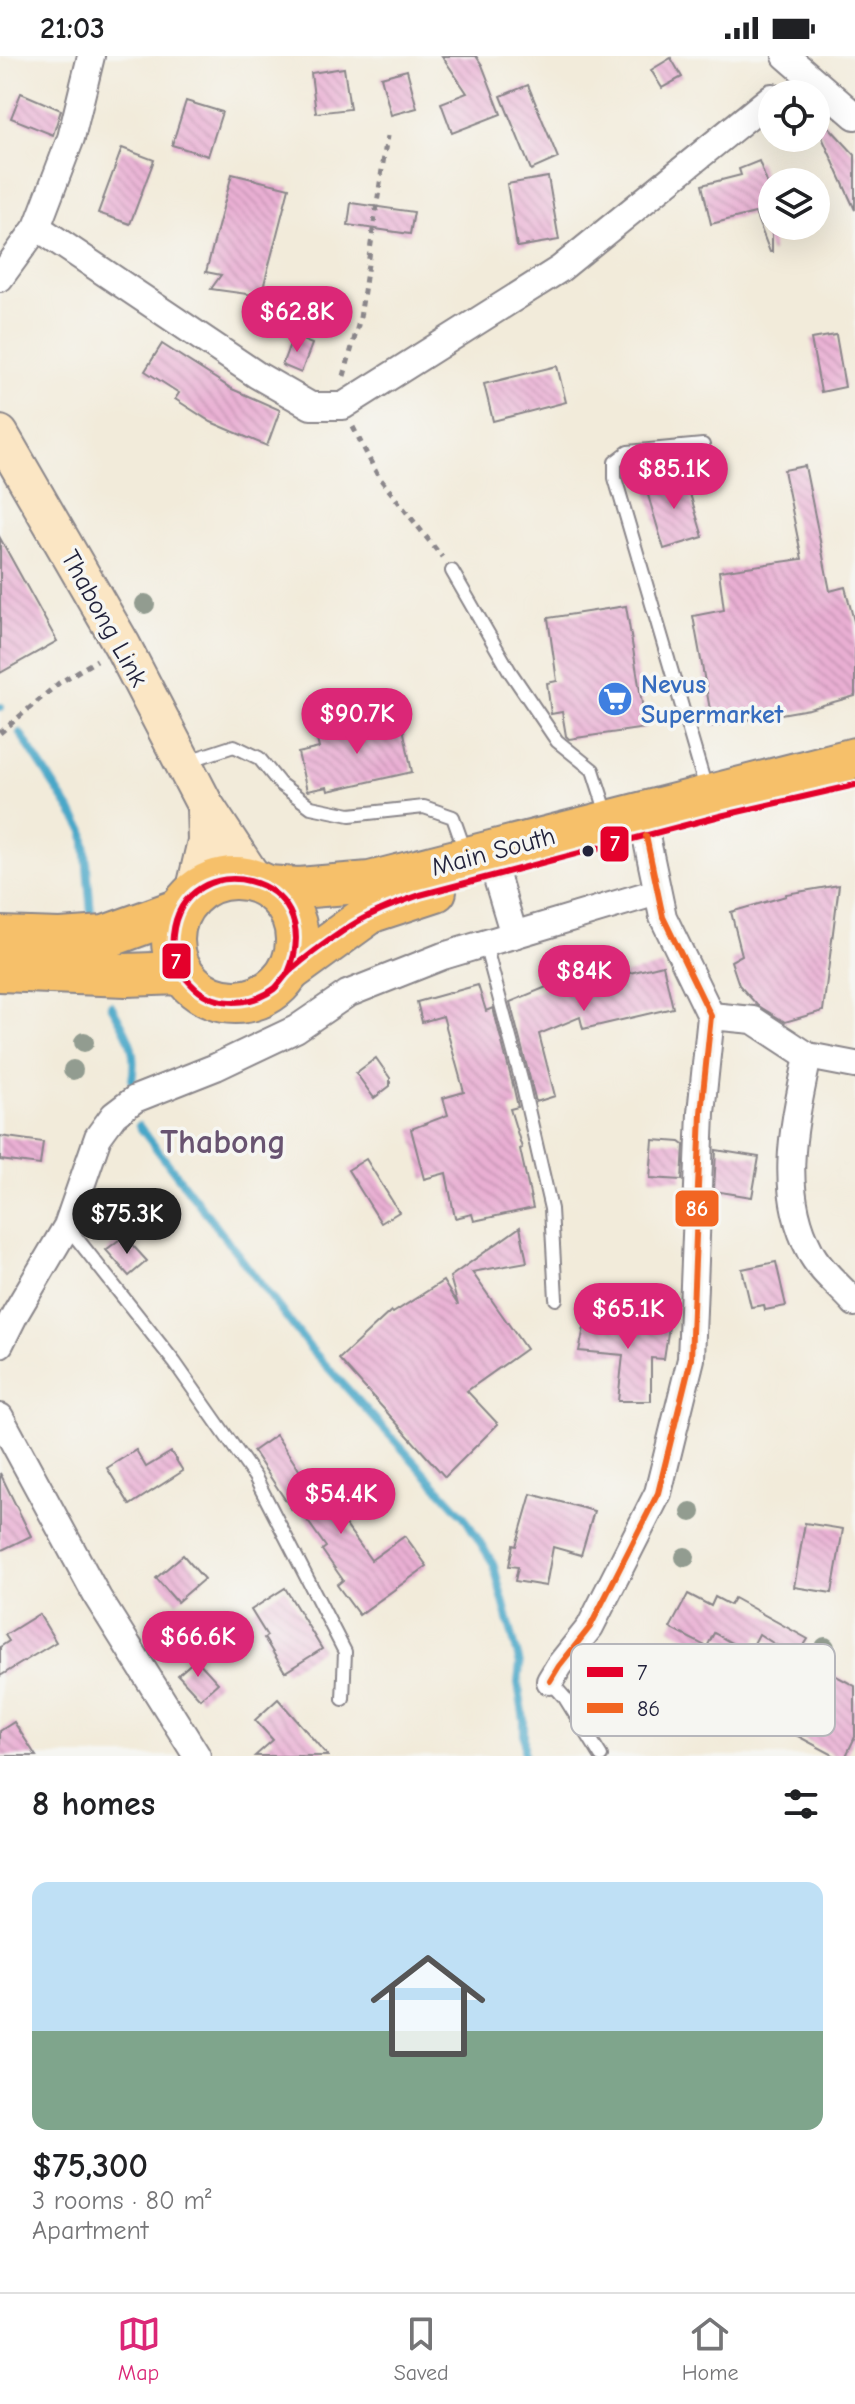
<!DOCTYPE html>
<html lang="en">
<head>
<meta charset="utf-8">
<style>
  :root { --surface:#fff; --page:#f6f6f6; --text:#202124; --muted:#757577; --line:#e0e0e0; --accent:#db2777 }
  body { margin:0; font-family:"Comic Neue",sans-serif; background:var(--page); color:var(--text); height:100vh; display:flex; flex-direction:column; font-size:30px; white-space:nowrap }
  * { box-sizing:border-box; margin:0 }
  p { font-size:26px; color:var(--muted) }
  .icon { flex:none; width:44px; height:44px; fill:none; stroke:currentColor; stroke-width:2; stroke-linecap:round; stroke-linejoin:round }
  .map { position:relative; height:1700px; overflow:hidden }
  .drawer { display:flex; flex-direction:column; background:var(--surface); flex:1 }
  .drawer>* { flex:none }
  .tools { position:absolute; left:758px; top:24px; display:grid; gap:16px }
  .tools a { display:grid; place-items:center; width:72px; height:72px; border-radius:50%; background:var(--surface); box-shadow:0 8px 32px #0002; font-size:40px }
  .price { position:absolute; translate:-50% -68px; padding:0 18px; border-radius:28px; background:var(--accent); color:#fff; font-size:26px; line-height:52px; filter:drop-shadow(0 2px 4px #0008) }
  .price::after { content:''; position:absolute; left:50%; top:48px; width:24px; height:18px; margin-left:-12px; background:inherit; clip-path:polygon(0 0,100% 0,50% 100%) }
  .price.on { background:#222; color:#fff }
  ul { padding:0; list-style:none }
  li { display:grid; align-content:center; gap:16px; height:424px; padding:0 32px }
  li+li { border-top:2px solid var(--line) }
  li span { display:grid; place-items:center; height:248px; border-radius:16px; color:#555 }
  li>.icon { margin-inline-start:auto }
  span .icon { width:144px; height:144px; fill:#fffc; stroke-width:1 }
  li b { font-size:34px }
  h2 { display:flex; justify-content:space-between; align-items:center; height:96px; padding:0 32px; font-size:34px }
  .status { display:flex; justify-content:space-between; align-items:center; height:56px; padding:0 40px; background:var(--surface); direction:ltr }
  .status svg { height:22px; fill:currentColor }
  .menu { display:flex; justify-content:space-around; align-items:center; height:112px; border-top:2px solid var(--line); background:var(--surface); font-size:22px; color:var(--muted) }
  .menu a { display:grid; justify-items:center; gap:4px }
  .menu .on { color:var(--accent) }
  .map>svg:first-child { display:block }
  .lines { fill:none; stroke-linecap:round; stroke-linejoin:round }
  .stream { stroke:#4aa7c8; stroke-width:8 }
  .building { fill:url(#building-back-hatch) }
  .service-casing { stroke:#8a868a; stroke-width:16 }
  .minor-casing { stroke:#8a868a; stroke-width:30 }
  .secondary-casing { stroke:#8a868a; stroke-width:40 }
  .primary-casing { stroke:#8a868a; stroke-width:44 }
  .trunk-casing { stroke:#8a868a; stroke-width:46 }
  .path { stroke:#8a868a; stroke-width:5; stroke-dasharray:6 6; stroke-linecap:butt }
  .service { stroke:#fff; stroke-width:12 }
  .minor { stroke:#fff; stroke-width:26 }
  .secondary { stroke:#fbe6c4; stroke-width:36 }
  .primary { stroke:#f6c06b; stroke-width:40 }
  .trunk { stroke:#f6c06b; stroke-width:42 }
  .bus-1-casing { stroke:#f6f6f2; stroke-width:12 }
  .bus-2-casing { stroke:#f6f6f2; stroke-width:12 }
  .bus-1 { stroke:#e4002b; stroke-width:6 }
  .bus-2 { stroke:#f26522; stroke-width:6 }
  .tree { fill:#929c90 }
  .bus-dot { fill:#22223b; stroke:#f6f6f2; stroke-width:3 }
  .labels { text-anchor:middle; stroke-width:7; stroke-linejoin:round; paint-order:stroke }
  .street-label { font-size:26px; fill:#22223b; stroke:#f6f6f2 }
  .shop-label { font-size:26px; font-weight:bold; fill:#366cbe; stroke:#f6f6f2; text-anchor:start }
  .district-label { font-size:34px; font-weight:bold; fill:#685370; stroke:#f6f6f2 }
  .key { fill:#f6f6f2; stroke:#b6b6bb; stroke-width:2 }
  .key-label { font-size:22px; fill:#22223b }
  .line-badge { stroke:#f6f6f2; stroke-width:3 }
  .badge-label { font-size:22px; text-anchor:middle; font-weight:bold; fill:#fff }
</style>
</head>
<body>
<div class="status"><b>21:03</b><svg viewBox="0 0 49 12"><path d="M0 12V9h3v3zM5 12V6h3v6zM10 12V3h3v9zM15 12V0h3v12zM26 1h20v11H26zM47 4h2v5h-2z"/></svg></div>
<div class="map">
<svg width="855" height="1700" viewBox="0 0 855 1700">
  <defs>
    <pattern id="building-back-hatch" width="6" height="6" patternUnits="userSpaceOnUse" patternTransform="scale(2)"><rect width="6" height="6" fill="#e9afd3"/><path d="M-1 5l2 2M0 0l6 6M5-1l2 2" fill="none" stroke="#c896b6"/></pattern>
  </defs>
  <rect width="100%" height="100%" fill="#f6f6f2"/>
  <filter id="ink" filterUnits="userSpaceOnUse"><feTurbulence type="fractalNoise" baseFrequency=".0125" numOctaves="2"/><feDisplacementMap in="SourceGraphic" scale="16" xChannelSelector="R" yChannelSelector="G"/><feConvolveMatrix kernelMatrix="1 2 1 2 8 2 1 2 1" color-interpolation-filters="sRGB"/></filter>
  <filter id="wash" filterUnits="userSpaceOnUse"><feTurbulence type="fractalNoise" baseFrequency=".006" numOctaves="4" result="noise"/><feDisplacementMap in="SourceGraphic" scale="32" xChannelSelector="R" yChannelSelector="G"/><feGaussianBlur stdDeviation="1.8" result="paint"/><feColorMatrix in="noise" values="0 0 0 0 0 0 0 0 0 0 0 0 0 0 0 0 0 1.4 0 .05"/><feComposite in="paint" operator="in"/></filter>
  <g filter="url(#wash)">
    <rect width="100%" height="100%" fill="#f2ebda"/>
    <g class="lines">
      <g class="stream">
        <polyline points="0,651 1,651"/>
        <polyline points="20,677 84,775 91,857"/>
        <path d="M111,949C127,978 138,991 132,1025"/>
        <polyline points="139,1070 310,1292 463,1459 493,1507 520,1608 518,1627 524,1664 524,1700"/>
      </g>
    </g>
    <g id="blocks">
      <g class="building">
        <polygon points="442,0 476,0 482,9 501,58 452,77 441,47 467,37"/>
        <polygon points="671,2 682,21 662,32 651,14"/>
        <polygon points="344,12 350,53 316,57 311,17"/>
        <polygon points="407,14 417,52 391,59 381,21"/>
        <polygon points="528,29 558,102 531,114 501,40"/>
        <polygon points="21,37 61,54 53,79 11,62"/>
        <polygon points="186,45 222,56 208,100 172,89"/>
        <polygon points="816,57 855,99 855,154 816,68"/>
        <polygon points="122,92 154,104 130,168 98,157"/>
        <polygon points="759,105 772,140 772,196 770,196 755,157 711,168 702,129 741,119 739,113"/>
        <polygon points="232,118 289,132 261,240 211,233 221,219 206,216"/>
        <polygon points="548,121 559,184 517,191 507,128"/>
        <polygon points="351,147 414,156 410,178 348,169"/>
        <polygon points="836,279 845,331 821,336 811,283"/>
        <polygon points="293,280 312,288 301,317 282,309"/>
        <polygon points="162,288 232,333 280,354 267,390 211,366 175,343 179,337 145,315"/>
        <polygon points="557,310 566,346 493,365 484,328"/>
        <polygon points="805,410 830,535 845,531 855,569 855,640 809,653 713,670 693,560 724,554 719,515 802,503 784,414"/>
        <polygon points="684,418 703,481 664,493 645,429"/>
        <polygon points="0,482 57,585 0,617"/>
        <polygon points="626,550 646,672 569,683 566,680 562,656 551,658 547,627 557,625 548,562"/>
        <polygon points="401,662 412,716 328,735 327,731 307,735 298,697 319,692 316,680"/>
        <polygon points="839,829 823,955 785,966 757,949 739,929 731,905 742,899 731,856 786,840 786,838"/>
        <polygon points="663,909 673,952 583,973 580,961 539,978 555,1040 536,1046 510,946 556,927 559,934"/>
        <polygon points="478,929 486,955 493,952 513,1029 518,1051 510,1053 522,1092 520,1093 533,1152 474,1165 472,1158 455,1162 446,1117 424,1123 411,1073 448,1059 443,1042 464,1036 443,960 422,966 417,946"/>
        <polygon points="376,1002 390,1022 390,1030 374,1042 356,1017"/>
        <polygon points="0,1080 43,1086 40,1109 0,1104"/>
        <polygon points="653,1084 680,1086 684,1089 682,1124 650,1122"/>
        <polygon points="716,1094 759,1101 752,1141 714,1135"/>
        <polygon points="366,1103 399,1156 381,1167 348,1114"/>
        <polygon points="520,1171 527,1206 472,1216 526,1293 467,1335 498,1368 445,1421 339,1303 391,1255 393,1257 443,1225 458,1249 450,1221"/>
        <polygon points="124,1180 147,1205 129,1220 106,1194"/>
        <polygon points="776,1206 786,1250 765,1254 764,1249 751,1251 742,1213"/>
        <polygon points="587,1258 669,1270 664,1303 651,1302 651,1345 618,1345 623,1299 579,1295"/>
        <polygon points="276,1379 323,1450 329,1446 371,1504 405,1480 427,1510 359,1559 337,1529 343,1524 322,1494 326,1491 297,1450 292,1454 253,1395"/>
        <polygon points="136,1394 146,1411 171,1396 183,1415 130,1449 107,1412"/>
        <polygon points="0,1417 31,1480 0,1495"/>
        <polygon points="531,1438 594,1455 581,1499 553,1491 546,1530 515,1525 518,1511 509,1510 513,1489 516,1490"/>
        <polygon points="805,1467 843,1473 832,1537 794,1531"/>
        <polygon points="183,1499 204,1523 177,1546 156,1522"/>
        <polygon points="285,1532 322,1593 285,1616 264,1582 267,1580 251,1554"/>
        <polygon points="688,1538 711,1550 715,1541 730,1549 734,1542 808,1583 796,1602 759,1578 749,1597 714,1577 707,1591 670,1572"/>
        <polygon points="39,1558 56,1586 0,1620 0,1591 9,1585 5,1579"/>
        <polygon points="196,1603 218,1627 200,1643 178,1619"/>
        <polygon points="814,1608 855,1630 855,1681 846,1700 835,1700 779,1670"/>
        <polygon points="278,1643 328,1700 255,1700 273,1684 255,1664"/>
        <polygon points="14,1666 36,1700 0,1700 0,1675"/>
      </g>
    </g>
  </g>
  <g filter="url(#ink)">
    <use href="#blocks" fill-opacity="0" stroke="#8a868a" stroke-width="2"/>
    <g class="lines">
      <defs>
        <g id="service">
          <polyline points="703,389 628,396 615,406 615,422 707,736"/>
          <polyline points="452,515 509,614 557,685 593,714 608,761"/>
          <polyline points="188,705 234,690 259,702 280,728 311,751 350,759 424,751 453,761 465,795"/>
          <polyline points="485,888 522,1027 551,1153 556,1243"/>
          <polyline points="67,1170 175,1307 255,1421 345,1596 343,1643"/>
          <polyline points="550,1625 565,1642 601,1700"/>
        </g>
        <g id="minor">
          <polyline points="786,0 855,60"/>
          <polyline points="37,171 257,319 311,350 343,350 560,213 772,41"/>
          <polyline points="0,222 37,171 71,82 91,0"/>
          <polyline points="496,819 514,879"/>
          <polyline points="711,960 753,964 808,1000 855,1009"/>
          <path d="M808,1000C795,1065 777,1133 810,1195C819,1214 841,1231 855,1247"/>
          <polyline points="0,1288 15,1258 67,1170 98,1081 114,1059 135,1043 216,1011 296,973 347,938 443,900 657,836"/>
          <polyline points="0,1361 98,1542 197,1700"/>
          <polyline points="550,1625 559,1610 590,1571 658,1437 691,1303 701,1057 711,960 663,861 646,780"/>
        </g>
        <g id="secondary">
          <polyline points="0,378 122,589 205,749 255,825"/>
          <polyline points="194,837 206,785 205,749"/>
        </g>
        <g id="primary">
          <polyline points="267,830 299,832 370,826 855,702"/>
          <polyline points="288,917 372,856 436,835"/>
        </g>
        <g id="trunk">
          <circle cx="235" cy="884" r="62"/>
          <polyline points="0,882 60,884 105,881 180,854"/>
          <polyline points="0,914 126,919 181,917"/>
        </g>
      </defs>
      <use href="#service" class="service-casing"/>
      <use href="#minor" class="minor-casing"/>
      <use href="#secondary" class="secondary-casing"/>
      <use href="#primary" class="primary-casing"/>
      <use href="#trunk" class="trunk-casing"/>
      <g class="path">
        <polyline points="344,320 360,262 387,80"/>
        <polyline points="353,371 378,420 442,501"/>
        <polyline points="0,677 59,627 97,604"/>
      </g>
      <use href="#service" class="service"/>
      <use href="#minor" class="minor"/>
      <use href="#secondary" class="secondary"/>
      <use href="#primary" class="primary"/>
      <use href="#trunk" class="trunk"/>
      <defs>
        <path id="bus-1" d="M288,917C331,816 183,786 173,879C171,897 178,915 191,928C212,951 249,951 274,933C280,928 284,920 290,915C306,901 325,887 343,875C367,858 392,849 420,839L720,760L855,729"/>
        <polyline id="bus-2" points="550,1625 559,1610 590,1571 658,1437 691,1303 701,1057 711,960 663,861 646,780"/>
      </defs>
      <use href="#bus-1" class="bus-1-casing"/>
      <use href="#bus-2" class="bus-2-casing"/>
      <use href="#bus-1" class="bus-1"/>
      <use href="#bus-2" class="bus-2"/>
    </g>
    <g class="tree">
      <circle cx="145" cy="548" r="10"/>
      <circle cx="84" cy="986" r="10"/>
      <circle cx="73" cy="1014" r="10"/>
      <circle cx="691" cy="1456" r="10"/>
      <circle cx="685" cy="1501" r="10"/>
      <circle cx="825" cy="1591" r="10"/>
    </g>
  </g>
  <defs>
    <symbol id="supermarket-disc" viewBox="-11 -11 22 22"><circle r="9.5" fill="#3f7fe0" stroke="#f6f6f2"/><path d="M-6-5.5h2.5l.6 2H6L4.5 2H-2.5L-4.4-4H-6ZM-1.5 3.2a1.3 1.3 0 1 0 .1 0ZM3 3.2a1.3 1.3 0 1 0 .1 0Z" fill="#fff"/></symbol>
  </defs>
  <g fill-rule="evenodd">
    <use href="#supermarket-disc" x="595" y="623" width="40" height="40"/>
  </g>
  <circle class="bus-dot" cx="588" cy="795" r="7"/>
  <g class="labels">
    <g class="street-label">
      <text transform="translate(105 562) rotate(61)" y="9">Thabong Link</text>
      <text transform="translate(493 795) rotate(-15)" y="9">Main South</text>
    </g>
    <g class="shop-label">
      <text x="641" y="637">Nevus<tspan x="641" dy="30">Supermarket</tspan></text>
    </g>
    <g class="district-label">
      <text x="223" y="1097">Thabong</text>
    </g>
  </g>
  <rect x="571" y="1588" width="264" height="92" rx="12" class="key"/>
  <rect x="587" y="1611" width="36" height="10" fill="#e4002b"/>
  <rect x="587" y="1647" width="36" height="10" fill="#f26522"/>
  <g class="key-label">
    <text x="637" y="1624">7</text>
    <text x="637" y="1660">86</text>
  </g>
  <g class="line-badge">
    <rect x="599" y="769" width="31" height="38" rx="8" fill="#e4002b"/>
    <rect x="161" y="886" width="31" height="38" rx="8" fill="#e4002b"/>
    <rect x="674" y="1133" width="46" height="39" rx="8" fill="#f26522"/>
  </g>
  <g class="badge-label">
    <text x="615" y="795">7</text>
    <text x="176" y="913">7</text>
    <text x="697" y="1160">86</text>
  </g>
</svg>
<div class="tools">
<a><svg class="icon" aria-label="locate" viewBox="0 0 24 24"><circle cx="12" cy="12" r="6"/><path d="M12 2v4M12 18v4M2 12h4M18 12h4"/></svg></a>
<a><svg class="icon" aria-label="layers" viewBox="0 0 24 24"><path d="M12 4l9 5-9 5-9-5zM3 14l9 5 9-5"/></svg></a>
</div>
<b class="price" style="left:297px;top:298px">$62.8K</b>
<b class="price" style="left:674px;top:455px">$85.1K</b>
<b class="price" style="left:357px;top:700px">$90.7K</b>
<b class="price" style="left:584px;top:957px">$84K</b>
<b class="price on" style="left:127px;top:1200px">$75.3K</b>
<b class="price" style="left:628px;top:1295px">$65.1K</b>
<b class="price" style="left:341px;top:1480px">$54.4K</b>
<b class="price" style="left:198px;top:1623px">$66.6K</b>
</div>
<section class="drawer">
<h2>8 homes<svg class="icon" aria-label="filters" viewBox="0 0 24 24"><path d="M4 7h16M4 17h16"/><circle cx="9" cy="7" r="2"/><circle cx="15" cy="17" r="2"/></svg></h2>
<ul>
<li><span style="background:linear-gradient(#bfe0f5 60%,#7fa58c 0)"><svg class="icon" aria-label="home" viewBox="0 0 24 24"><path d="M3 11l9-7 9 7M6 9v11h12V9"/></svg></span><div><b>$75,300</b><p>3 rooms · 80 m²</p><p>Apartment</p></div></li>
</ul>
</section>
<nav class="menu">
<a class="on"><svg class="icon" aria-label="map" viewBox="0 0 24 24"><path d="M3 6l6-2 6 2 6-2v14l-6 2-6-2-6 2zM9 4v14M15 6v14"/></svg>Map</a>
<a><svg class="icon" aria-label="saved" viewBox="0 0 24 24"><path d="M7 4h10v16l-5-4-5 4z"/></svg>Saved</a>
<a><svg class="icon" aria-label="home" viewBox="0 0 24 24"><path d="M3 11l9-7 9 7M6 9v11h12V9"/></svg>Home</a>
</nav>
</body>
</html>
